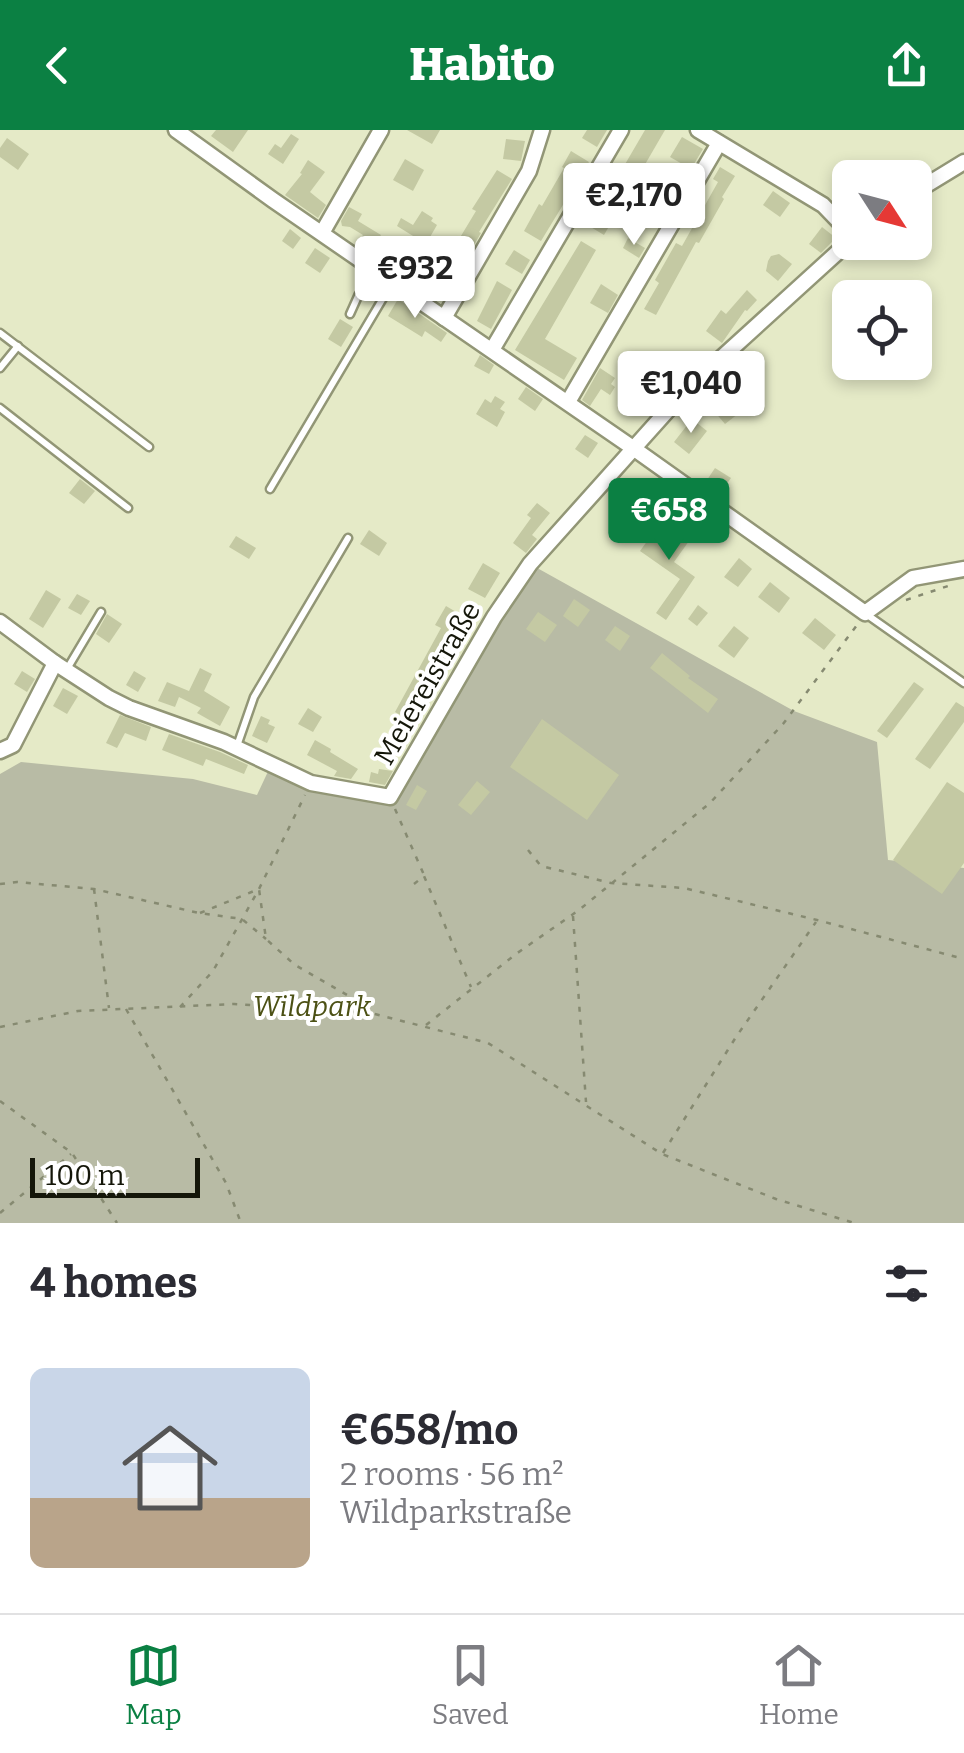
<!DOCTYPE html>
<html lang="en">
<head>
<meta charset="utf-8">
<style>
  :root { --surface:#fff; --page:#f7f7f7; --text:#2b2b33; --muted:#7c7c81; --line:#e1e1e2; --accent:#0b8043 }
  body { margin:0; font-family:Bitter,serif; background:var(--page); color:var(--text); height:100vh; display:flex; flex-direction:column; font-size:38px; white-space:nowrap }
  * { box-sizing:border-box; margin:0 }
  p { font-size:32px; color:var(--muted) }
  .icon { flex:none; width:55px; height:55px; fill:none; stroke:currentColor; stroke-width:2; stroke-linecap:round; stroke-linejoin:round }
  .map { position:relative; height:1093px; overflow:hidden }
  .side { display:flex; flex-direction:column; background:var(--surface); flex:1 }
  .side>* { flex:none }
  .needle { width:65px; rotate:126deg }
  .tools { position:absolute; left:832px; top:30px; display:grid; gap:20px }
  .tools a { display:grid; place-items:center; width:100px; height:100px; border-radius:15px; background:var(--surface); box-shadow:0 5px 15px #0003; font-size:50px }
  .scale { position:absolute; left:30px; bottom:25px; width:170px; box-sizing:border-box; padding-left:10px; border:5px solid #141609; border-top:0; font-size:28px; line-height:35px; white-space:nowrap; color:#141609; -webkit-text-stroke:8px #fff; paint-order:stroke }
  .price { position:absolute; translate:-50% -85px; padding:0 22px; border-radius:10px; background:#fff; color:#222; font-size:32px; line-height:65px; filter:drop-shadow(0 2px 5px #0008) }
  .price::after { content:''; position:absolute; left:50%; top:60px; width:30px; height:22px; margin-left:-15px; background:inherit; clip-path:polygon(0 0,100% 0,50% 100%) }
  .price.active { background:var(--accent); color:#fff }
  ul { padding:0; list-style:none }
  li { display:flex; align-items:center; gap:30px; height:250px; padding:0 30px }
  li+li { border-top:2px solid var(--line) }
  li span { display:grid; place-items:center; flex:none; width:280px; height:200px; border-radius:15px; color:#555 }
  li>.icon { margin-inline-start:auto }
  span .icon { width:120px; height:120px; fill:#fffc; stroke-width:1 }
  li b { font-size:42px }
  h2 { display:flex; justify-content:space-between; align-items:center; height:120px; padding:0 30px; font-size:42px }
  header { display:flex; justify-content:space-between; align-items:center; height:130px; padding:0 30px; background:var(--accent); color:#fff; font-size:45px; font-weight:800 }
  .menu { display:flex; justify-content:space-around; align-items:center; height:140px; border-top:2px solid var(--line); background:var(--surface); font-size:28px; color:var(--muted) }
  .menu a { display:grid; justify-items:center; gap:5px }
  .menu .active { color:var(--accent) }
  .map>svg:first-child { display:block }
  .green { fill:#b8bba5 }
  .building { fill:#c4c9a3 }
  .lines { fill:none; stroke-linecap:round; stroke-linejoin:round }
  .service-casing { stroke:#929676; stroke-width:11 }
  .minor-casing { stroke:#929676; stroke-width:19 }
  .path { stroke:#868a71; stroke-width:2.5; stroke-dasharray:5 8; stroke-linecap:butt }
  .service { stroke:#fff; stroke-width:6 }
  .minor { stroke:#fff; stroke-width:14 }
  .labels { text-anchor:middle; stroke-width:8; stroke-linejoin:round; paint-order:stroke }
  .street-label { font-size:28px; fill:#141609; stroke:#fff }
  .park-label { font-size:28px; font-style:italic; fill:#4c5115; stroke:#fff }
</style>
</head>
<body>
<header><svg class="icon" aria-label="back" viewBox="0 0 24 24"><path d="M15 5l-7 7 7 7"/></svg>Habito<svg class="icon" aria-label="share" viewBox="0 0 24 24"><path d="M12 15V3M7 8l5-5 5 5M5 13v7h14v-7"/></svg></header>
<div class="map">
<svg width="964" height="1093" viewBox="0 0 964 1093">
  <rect width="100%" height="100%" fill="#e5eac7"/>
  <polygon class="green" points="530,434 794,581 877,612 888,730 964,738 964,1093 0,1093 0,644 21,632 193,649 257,665 272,633 311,653 390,667"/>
  <g class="building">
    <polygon points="216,0 248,0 233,22 211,6"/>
    <polygon points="407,0 440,0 432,14"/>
    <polygon points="587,0 607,0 597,17 582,8"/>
    <polygon points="645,0 665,0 604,105 589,96"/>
    <polygon points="291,4 299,9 283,34 268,24 275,14 281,18"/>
    <polygon points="682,7 703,19 691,39 670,27"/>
    <polygon points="7,8 29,24 18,40 0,27 0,18"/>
    <polygon points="506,9 525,11 521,31 503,29"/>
    <polygon points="571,21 589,32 541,111 524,101 539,74 542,76 564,38 562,37"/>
    <polygon points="405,29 424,40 413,61 393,50"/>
    <polygon points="308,30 325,42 310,62 326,75 318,88 285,65 302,44 300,43"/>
    <polygon points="720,37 735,46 722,67 724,69 699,113 696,112 656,185 644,179 659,153 655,150 676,113 682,116 718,52 713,49"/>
    <polygon points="497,40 512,49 479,102 481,103 443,168 429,159 476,81 472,79"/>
    <polygon points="773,61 790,73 780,87 763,75"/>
    <polygon points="654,62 672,73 660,92 642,82"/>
    <polygon points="349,77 362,84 358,91 381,105 372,118 359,110 363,105 350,97 342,96 341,91"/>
    <polygon points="422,81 433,88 431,91 437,95 426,114 397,96 401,88 413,95"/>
    <polygon points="822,97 836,108 821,123 809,114"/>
    <polygon points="290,99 301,108 293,119 282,111"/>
    <polygon points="628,108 645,118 639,128 623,118"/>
    <polygon points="581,111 596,120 545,209 577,228 564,250 515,220"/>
    <polygon points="315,118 330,128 320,143 305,133"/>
    <polygon points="383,120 400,132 394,141 377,129"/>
    <polygon points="514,120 530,130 522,144 505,134"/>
    <polygon points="779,124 792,134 778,151 766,141 768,131 771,126"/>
    <polygon points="497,151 512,160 491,199 477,191"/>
    <polygon points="601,154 618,165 608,183 590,173"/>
    <polygon points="747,160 757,170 747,181 745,180 722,213 706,201 721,180 726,184"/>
    <polygon points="398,169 447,203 441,212 425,201 422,207 388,186"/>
    <polygon points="340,189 353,197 341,217 328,209"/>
    <polygon points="685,222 700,230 687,245 675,238"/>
    <polygon points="480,225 494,235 489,244 474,236"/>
    <polygon points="600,238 615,248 611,254 615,257 610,265 601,259 590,276 582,270"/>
    <polygon points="526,257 543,269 535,281 518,269"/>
    <polygon points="646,258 660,266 651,282 637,274"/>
    <polygon points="726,260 743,280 725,294 708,274"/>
    <polygon points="495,266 505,272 500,279 505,282 497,297 476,284 485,269 491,273"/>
    <polygon points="692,289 707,301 689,324 674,312"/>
    <polygon points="585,305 598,313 588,328 575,319"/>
    <polygon points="715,338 731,348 720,363 705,353"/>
    <polygon points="80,349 95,361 84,374 69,363"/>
    <polygon points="537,373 550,383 532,405 537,409 526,423 513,413 531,388 527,385"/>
    <polygon points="661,392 689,411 674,432 695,447 666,490 656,483 680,449 640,421"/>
    <polygon points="369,400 387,413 379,426 360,414"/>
    <polygon points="236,406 256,418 249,429 229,417"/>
    <polygon points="739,428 752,439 738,457 724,447"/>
    <polygon points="483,433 500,443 485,468 468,459"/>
    <polygon points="770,452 790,468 779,483 758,467"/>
    <polygon points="46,460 61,469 43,498 29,489"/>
    <polygon points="77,464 90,471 81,485 68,478"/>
    <polygon points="574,469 590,480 578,497 563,486"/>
    <polygon points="698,475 708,483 697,496 688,489"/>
    <polygon points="446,476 468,489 423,569 425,570 413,592 395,582 441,498 435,495"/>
    <polygon points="538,482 557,495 545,512 526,499"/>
    <polygon points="107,484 122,494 109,513 96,504"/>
    <polygon points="815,488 836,505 824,520 802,503"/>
    <polygon points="615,496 630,506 620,521 605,510"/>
    <polygon points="734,496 749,508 734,528 718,516"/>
    <polygon points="662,523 690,546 688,548 718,569 708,583 650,538"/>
    <polygon points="200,538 212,544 204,561 230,577 220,596 197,583 201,578 179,567 175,577 158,571 167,552 189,561"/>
    <polygon points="22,541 35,549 27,562 14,554"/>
    <polygon points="134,541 146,548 138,562 126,555"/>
    <polygon points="914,552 924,559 887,608 877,601"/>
    <polygon points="63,558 78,566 67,584 53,576"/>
    <polygon points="956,572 964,577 964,592 930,639 915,629"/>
    <polygon points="308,578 322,587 313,602 298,594"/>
    <polygon points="120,585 151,597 146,611 125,603 117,618 106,613"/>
    <polygon points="261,586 270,590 268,594 275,597 267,613 252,606"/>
    <polygon points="542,589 619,645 587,690 510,637"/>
    <polygon points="169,604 220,622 248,635 244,644 206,629 203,636 162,620"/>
    <polygon points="315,610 331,619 330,622 358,639 351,649 334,646 337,641 307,625"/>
    <polygon points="379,639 393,641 385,655 369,652 371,642 378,644"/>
    <polygon points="477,651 490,662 471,685 458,675"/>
    <polygon points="947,652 964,663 964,733 942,764 893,730"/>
    <polygon points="417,655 427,661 416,680 406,675"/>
  </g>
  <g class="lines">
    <defs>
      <g id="service">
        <polyline points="350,184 359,164 377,143"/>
        <polyline points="0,203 149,317"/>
        <polyline points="0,238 18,216"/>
        <polyline points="0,278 128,378"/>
        <polyline points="270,359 392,153"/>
        <polyline points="866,484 964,553"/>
        <polyline points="67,539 101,482"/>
        <polyline points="237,616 254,567 348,408"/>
      </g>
      <g id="minor">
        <polyline points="176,0 273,70 633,318 865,483 913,448 964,439"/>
        <polyline points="698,0 823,75 850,103"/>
        <polyline points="915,62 964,32"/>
        <polyline points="322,103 381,0"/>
        <polyline points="444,188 529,41 542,0"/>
        <polyline points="492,220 621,0"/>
        <polyline points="568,272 719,13"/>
        <polyline points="0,492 55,533 109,568 129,578 224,612 311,653 390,667 494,487 530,434 685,261 850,111"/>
        <polyline points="0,621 13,615 55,533"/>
      </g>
    </defs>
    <use href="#service" class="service-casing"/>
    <use href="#minor" class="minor-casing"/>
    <g class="path">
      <polyline points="906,470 951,455"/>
      <polyline points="395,679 424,745"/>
      <polyline points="528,720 541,736 611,753 684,758 817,790 964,829"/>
      <polyline points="0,754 17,752 94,759 199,783 242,789 266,809"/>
      <polyline points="414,754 424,746 471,857"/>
      <polyline points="94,759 109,878"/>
      <polyline points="200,783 259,759 266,809 295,835 349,866 370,882"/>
      <polyline points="573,786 586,972"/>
      <polyline points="180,877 213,841 259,759 305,665"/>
      <polyline points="126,879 226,1053 241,1093"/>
      <polyline points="426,895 516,824 579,780 710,673 783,594 857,495"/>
      <polyline points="0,897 78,881 234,874 371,883 488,913 662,1024 776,1069 854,1093"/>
      <polyline points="0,971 72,1023 117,1093"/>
      <polyline points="663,1023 736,907 816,792"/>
      <polyline points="0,1083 71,1024"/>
    </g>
    <use href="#service" class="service"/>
    <use href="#minor" class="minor"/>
  </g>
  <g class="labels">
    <g class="street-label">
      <text transform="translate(427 553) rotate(-60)" y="10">Meiereistraße</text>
    </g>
    <g class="park-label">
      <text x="312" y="886">Wildpark</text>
    </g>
  </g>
</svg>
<div class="tools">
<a><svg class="needle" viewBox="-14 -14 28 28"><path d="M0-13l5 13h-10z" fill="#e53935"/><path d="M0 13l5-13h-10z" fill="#7c7c81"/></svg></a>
<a><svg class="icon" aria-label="locate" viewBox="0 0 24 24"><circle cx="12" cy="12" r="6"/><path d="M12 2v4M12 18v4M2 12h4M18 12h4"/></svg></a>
</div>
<div class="scale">100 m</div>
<b class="price" style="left:634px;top:118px">€2,170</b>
<b class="price" style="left:415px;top:191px">€932</b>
<b class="price" style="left:691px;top:306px">€1,040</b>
<b class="price active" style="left:669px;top:433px">€658</b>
</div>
<section class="side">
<h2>4 homes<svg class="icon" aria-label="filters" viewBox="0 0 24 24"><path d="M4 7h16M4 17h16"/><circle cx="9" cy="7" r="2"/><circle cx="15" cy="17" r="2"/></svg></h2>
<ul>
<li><span style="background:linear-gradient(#c9d6e8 65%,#b9a48a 0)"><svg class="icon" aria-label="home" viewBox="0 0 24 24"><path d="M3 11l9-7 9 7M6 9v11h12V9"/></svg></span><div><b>€658/mo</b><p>2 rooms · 56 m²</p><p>Wildparkstraße</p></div></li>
</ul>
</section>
<nav class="menu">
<a class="active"><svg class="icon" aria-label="map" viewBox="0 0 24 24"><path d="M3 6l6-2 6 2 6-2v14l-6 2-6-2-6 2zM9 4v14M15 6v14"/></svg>Map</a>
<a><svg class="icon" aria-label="saved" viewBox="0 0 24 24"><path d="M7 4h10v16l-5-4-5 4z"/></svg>Saved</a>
<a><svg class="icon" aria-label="home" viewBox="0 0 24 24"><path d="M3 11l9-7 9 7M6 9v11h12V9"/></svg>Home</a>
</nav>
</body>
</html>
